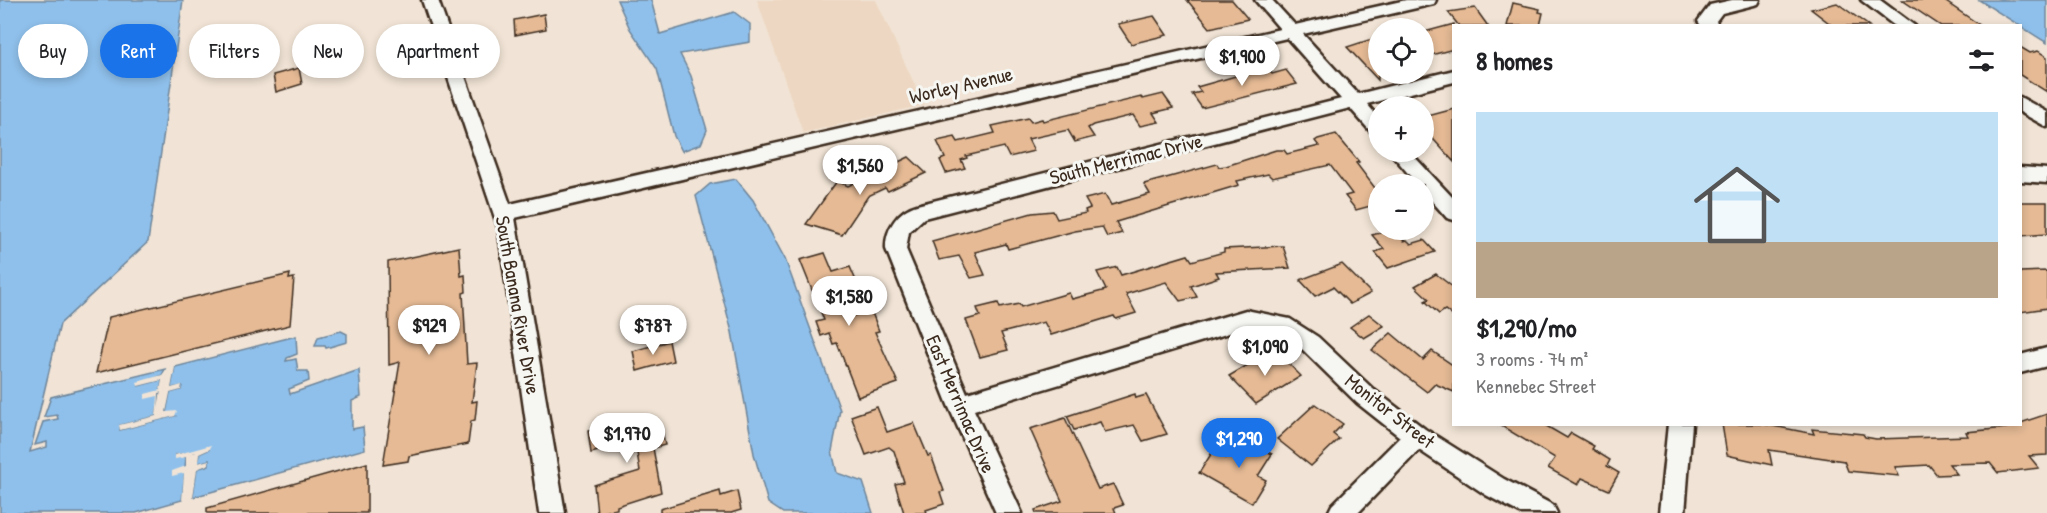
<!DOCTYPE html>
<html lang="en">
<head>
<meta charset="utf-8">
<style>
  :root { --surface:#fff; --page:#f6f6f6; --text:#202124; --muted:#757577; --line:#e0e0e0; --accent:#1a73e8 }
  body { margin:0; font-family:"Patrick Hand",sans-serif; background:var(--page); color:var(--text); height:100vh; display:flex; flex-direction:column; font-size:22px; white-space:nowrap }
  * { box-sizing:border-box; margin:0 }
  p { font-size:20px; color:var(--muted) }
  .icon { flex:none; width:33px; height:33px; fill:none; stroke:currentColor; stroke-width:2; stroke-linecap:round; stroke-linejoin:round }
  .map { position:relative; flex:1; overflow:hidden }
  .sheet { position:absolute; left:1452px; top:24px; width:570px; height:402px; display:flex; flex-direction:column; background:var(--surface); border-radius:0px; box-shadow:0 3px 9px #0003 }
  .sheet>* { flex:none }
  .top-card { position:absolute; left:18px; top:24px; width:570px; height:54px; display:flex; gap:12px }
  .fabs { position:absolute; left:1368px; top:18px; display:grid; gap:12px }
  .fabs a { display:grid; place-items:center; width:66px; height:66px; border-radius:50%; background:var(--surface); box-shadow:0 3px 9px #0003; font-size:30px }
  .price { position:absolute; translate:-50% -51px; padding:0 14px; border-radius:21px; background:#fff; color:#222; font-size:20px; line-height:39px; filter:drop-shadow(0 2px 3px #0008) }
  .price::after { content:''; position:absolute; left:50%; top:36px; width:18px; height:14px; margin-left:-9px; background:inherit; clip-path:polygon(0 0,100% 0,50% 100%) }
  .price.active { background:var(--accent); color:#fff }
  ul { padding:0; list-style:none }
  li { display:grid; align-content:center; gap:12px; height:318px; padding:0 24px }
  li+li { border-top:2px solid var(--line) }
  li span { display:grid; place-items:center; height:186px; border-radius:0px; color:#555 }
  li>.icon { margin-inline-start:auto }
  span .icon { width:108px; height:108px; fill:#fffc; stroke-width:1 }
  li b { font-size:26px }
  h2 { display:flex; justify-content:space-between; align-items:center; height:72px; padding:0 24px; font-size:26px }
  .pill { padding:0 21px; border-radius:27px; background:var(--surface); box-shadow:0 3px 9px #0003; font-size:21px; line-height:54px }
  .pill.active { background:var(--accent); color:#fff }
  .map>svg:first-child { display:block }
  .built { fill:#edd7c2 }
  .water { fill:#8fc0eb; stroke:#6d8499; stroke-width:1.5 }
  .pier { fill:#f1e4d6 }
  .building { fill:#e5ba95; stroke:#3b2a1e; stroke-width:1.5 }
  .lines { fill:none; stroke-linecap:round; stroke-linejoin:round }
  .street-casing { stroke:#3b2a1e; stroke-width:5 }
  .street { fill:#f6f6f2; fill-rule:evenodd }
  .labels { text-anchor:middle; stroke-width:6; stroke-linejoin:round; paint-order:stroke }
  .street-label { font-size:20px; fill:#3b2a1e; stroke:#f6f6f2 }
</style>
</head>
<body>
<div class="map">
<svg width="2047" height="513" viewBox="0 0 2047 513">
  <rect width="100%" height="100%" fill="#f1e4d6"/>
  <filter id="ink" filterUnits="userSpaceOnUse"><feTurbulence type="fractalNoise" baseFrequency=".0167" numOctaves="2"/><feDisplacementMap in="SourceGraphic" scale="12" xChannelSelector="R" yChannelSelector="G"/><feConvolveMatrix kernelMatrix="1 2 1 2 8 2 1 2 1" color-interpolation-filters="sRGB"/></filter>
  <g filter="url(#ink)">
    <polygon class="built" points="757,0 876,0 924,105 803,133"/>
    <g class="water">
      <polygon points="0,0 183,0 148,242 60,324 30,452 47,447 47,442 35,445 43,422 58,419 57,415 44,417 51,397 165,369 162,375 138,386 162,380 156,416 120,425 120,430 175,416 166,413 170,393 181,390 182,386 171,388 175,367 296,336 297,354 287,358 286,361 296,359 298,371 308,371 309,381 289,389 290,394 359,370 361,397 352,401 352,429 363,427 365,449 193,497 197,469 209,465 209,460 198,463 199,454 210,449 175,455 186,457 182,500 136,513 0,513"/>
      <polygon points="617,0 651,0 660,34 734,12 750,24 750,42 680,54 691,76 707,130 701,144 682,151 674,136 657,69 630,29"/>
      <polygon points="1979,0 2047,0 2047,43"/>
      <polygon points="736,179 753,200 785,259 840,410 832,451 837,473 863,482 873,513 783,513 768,503 754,454 732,332 696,196 710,184"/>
      <polygon points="341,331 347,334 347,342 326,348 325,346 315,346 318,337"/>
    </g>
    <g class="pier">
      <polygon points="175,367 171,388 182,385 181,390 170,393 166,412 177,411 175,416 120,430 119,425 156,416 158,396 145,399 145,394 160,390 162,380 138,386 137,382 162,375 168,368 163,391 159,393 158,417 165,416 163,412 171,368"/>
      <polygon points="211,445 210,449 199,454 198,463 209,460 209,464 197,469 193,497 190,498 194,469 197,466 196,452 188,454 185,499 182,500 184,473 172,476 172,471 186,466 186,457 175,459 175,455"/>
    </g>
    <g class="building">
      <polygon points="1187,0 1232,0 1248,19 1210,28"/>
      <polygon points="1902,0 1943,0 1981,26 1941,26"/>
      <polygon points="1513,3 1540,9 1539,12 1543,13 1540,26 1507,26"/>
      <polygon points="1837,3 1869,26 1833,26 1811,9"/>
      <polygon points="1475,8 1488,26 1459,26 1448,12"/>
      <polygon points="544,14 546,29 515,35 514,20"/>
      <polygon points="1154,16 1167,35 1131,44 1118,24"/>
      <polygon points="1454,24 1454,49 1424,57 1424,32"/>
      <polygon points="1378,37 1378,80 1347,47"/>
      <polygon points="2020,47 2030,53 2038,51 2047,57 2047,92 2020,75"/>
      <polygon points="1267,67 1272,74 1286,70 1297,84 1202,108 1192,94 1201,92 1197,87"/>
      <polygon points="299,68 302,84 276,92 273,75"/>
      <polygon points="1163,94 1173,108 1153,113 1159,122 1140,126 1133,115 1093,125 1088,128 1094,137 1075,142 1068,130 1028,139 1034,151 1009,157 1004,147 966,156 967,158 961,160 965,168 946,173 940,160 945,158 937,141 955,137 958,142 995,133 992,126 1028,118 1031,122 1042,119 1043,121 1141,97 1143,99"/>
      <polygon points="1454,109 1454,162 1424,129 1424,117"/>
      <polygon points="1336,134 1359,162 1356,163 1378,192 1378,204 1356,210 1345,196 1352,194 1330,165 1272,178 1268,174 1237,181 1239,185 1116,222 1122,233 1107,237 1102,227 1075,231 1008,249 1006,244 975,252 985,275 971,278 959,256 939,260 932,241 1032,213 1053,211 1057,219 1086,213 1085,210 1090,208 1085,199 1105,194 1111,205 1150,194 1144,184 1217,164 1219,167 1226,166 1276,150 1284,150 1287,154 1319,146 1315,141 1318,139"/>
      <polygon points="909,157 926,173 888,191 885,188 868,196 842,235 806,224 837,181 848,186"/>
      <polygon points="2020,202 2047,202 2047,234 2020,236"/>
      <polygon points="1390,230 1394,230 1404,241 1407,240 1411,244 1424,240 1435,252 1388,268 1375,252 1384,249 1372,235"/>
      <polygon points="1283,246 1290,268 1216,272 1219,277 1191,286 1197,297 1180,301 1166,282 1126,294 1136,313 1116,319 1114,316 1051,335 1044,322 1001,333 1008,350 980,357 966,320 980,316 977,308 998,303 1000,308 1019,304 1021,307 1069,293 1072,299 1106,290 1097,272 1117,267 1121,275 1188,255 1192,261 1224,252 1224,249"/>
      <polygon points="459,247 461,276 465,275 466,292 463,293 467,364 477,363 472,402 477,401 475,420 471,421 468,444 409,456 408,461 383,465 400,362 389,365 388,262"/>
      <polygon points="825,253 833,272 850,267 857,283 841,287 852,316 871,310 879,331 875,332 898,383 858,397 837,343 833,344 829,333 821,336 816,322 824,320 800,260"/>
      <polygon points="1342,264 1371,293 1350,304 1333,287 1315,296 1300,280"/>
      <polygon points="2047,271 2047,308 2020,312 2020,272"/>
      <polygon points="290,274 289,279 294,278 290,325 96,373 109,317"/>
      <polygon points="1436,274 1454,288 1454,317 1445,310 1439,314 1425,301 1429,299 1415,286"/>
      <polygon points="1369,314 1384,326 1364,338 1350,327"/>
      <polygon points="1391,333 1423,360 1432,351 1454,366 1454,392 1435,384 1427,392 1372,350"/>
      <polygon points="669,341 673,361 637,371 633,351"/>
      <polygon points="1279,354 1301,376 1256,404 1229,376 1263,356 1268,360"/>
      <polygon points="1135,394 1136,398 1146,395 1167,434 1143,441 1134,425 1105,432 1100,422 1074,430 1067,416"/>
      <polygon points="1315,404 1343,424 1333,434 1339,439 1311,466 1277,439"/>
      <polygon points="877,407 887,432 914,423 928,456 931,455 944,491 940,492 944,504 926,510 927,513 904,513 895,484 904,482 894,451 889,447 866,455 851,416"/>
      <polygon points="2047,414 2047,455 2029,456 2039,468 1998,473 1990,463 1949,464 1957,474 1937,475 1929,465 1895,467 1899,476 1848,471 1844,461 1769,450 1772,465 1731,456 1727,455 1722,424 1763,424 1814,434 1812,429 1863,434 1865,437 1876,439 1968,436 1966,432 2006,428"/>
      <polygon points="641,416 644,435 662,430 665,445 653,448 661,492 617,506 617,509 597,513 594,485 640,471 635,441 591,453 588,431"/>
      <polygon points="1065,418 1098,489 1113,484 1123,505 1114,508 1116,513 1036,513 1035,510 1062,501 1030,429"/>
      <polygon points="1498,424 1543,424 1567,438 1571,433 1594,446 1592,449 1610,460 1607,466 1619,473 1609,490 1582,478 1578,485 1548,468 1555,458"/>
      <polygon points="1239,437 1272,454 1258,476 1266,480 1252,503 1199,473 1213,451 1226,458"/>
      <polygon points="367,463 367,513 207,513 207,508"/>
      <polygon points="720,491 721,496 737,491 741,510 731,513 660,513 660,509"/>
    </g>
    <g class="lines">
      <defs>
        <g id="street">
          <path d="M422,0H438L510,204L1280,29L1255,0H1272L1295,25L1406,0H1436L1434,4L1303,34L1358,94L1454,70V82L1367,104L1378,117V134L1371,132L1350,108L924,218L909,232L906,249L967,393L1246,310L1290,319L1318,337L1373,389L1425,429L1504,479L1553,505L1557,513H1520L1486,495L1419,450L1358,513H1328L1332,505L1400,437L1357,403L1302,349L1277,333L1246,328L974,410L1022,513H996L948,405L886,249C885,229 898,210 917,205L1341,99L1287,38L515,218L565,513H539L498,227Z"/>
          <polygon points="1732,0 1760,0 1758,4 1722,13 1716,21 1718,26 1701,26 1698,21 1710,5"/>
          <polygon points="1861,0 1880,0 1915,26 1895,26"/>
          <polygon points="2020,97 2047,112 2047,127 2020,112"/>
          <polygon points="1390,152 1410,152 1454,199 1454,220 1447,218 1424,192 1424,184 1417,184"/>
          <polygon points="2020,167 2047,169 2047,183 2020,181"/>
          <polygon points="2047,348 2047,366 2020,373 2020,355"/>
          <polygon points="1668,424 1692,424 1685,513 1659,513"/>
        </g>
      </defs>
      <use href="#street" class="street-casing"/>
      <use href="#street" class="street"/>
    </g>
  </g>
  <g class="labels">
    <g class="street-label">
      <text transform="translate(961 85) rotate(-13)" y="7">Worley Avenue</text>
      <text transform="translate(1126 159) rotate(-14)" y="7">South Merrimac Drive</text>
      <text transform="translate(518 305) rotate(80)" y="7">South Banana River Drive</text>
      <text transform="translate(961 404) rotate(67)" y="7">East Merrimac Drive</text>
      <text transform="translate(1390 411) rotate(38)" y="7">Monitor Street</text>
    </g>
  </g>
</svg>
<div class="fabs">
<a><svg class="icon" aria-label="locate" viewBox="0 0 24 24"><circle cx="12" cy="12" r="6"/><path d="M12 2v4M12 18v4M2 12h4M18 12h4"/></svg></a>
<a>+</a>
<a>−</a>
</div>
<b class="price" style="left:1242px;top:87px">$1,900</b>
<b class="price" style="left:860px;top:196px">$1,560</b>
<b class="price" style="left:849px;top:327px">$1,580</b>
<b class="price" style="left:429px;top:356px">$929</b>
<b class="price" style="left:653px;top:356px">$787</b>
<b class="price" style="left:1265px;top:377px">$1,090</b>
<b class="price" style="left:627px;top:464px">$1,970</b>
<b class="price active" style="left:1239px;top:469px">$1,290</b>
<div class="top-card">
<a class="pill">Buy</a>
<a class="pill active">Rent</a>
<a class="pill">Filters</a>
<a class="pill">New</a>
<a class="pill">Apartment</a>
</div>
<section class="sheet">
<h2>8 homes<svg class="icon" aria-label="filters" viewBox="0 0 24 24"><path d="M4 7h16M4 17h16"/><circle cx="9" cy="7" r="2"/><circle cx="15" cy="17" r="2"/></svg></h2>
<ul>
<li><span style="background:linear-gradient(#bfe0f5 70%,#b9a48a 0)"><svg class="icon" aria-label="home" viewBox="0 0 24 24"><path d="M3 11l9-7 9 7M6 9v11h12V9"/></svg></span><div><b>$1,290/mo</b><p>3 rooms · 74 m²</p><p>Kennebec Street</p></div></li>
</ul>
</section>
</div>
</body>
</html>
